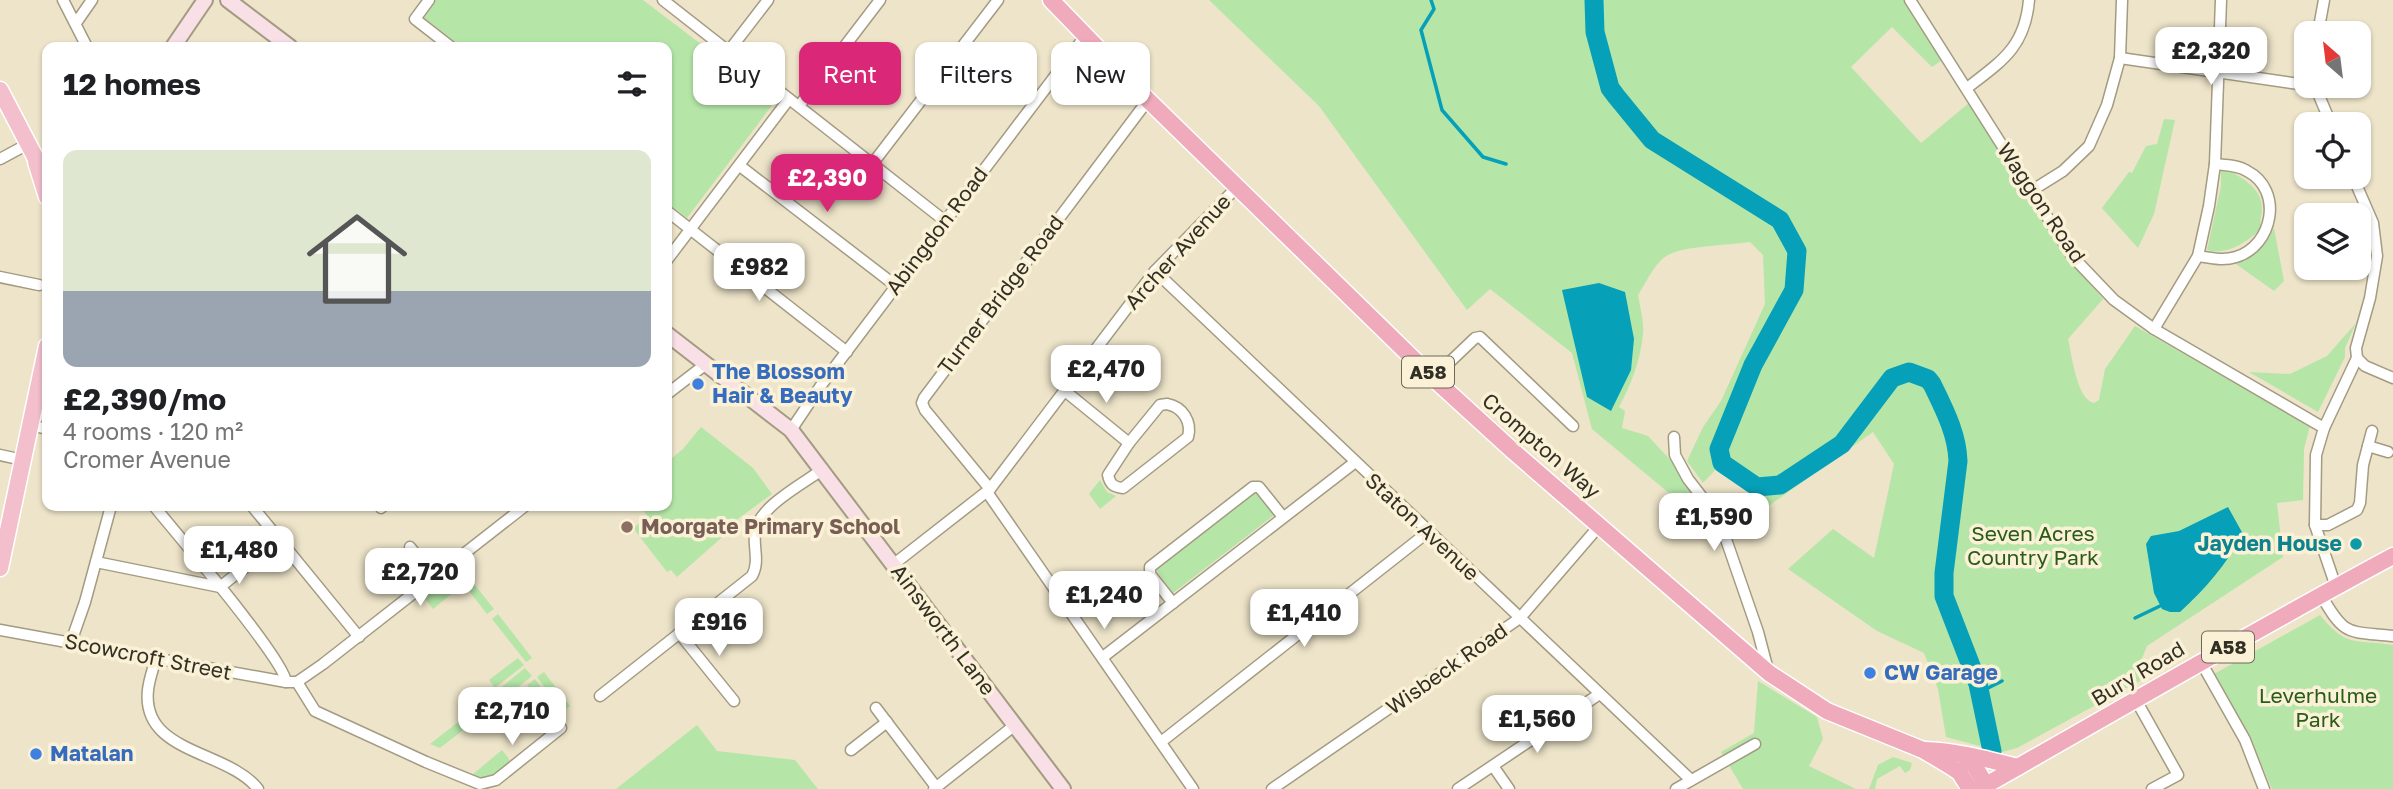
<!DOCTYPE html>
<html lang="en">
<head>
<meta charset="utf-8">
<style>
  :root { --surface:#fff; --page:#f2f2f2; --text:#202124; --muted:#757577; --line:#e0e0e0; --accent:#db2777 }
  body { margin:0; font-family:"Golos Text",sans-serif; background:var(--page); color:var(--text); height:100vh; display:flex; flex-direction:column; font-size:26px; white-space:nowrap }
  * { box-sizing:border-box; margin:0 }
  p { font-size:23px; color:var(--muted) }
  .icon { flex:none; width:38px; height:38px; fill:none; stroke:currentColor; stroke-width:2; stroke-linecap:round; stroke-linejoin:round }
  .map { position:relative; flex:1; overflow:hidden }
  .sheet { position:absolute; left:42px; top:42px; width:630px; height:469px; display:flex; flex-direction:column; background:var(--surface); border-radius:14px; box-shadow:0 2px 5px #0004 }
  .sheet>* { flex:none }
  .top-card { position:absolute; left:693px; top:42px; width:665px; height:63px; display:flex; gap:14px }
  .needle { width:46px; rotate:332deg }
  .buttons { position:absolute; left:2294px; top:21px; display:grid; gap:14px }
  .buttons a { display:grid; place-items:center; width:77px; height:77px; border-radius:14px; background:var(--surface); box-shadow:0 2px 5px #0004; font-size:35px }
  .price { position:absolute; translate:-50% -60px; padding:0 16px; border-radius:14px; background:#fff; color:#222; font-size:23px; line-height:46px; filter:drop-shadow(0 2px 4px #0008) }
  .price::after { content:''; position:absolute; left:50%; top:42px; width:21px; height:16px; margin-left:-10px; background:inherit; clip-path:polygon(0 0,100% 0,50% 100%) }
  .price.active { background:var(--accent); color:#fff }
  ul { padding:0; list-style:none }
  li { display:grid; align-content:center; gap:14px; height:371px; padding:0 21px }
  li+li { border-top:2px solid var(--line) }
  li span { display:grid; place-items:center; height:217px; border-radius:14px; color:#555 }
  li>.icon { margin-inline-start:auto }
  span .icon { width:126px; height:126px; fill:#fffc; stroke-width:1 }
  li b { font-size:30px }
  h2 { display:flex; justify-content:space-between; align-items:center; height:84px; padding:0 21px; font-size:30px }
  .chip { padding:0 24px; border-radius:14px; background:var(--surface); box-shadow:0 2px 5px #0004; font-size:24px; line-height:63px }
  .chip.active { background:var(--accent); color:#fff }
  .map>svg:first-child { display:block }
  .green { fill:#b5e6a8 }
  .water { fill:#06a0b8 }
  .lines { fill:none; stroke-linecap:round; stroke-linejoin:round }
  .stream { stroke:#06a0b8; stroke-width:3.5 }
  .river { stroke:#06a0b8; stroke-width:19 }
  .minor-casing { stroke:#a39b82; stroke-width:13 }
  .secondary-casing { stroke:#a39b82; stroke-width:18 }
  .primary-casing { stroke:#fff; stroke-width:19 }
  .trunk-casing { stroke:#fff; stroke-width:19 }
  .minor { stroke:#fff; stroke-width:10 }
  .secondary { stroke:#f9dfe6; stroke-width:14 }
  .primary { stroke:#f3bfcc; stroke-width:16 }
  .trunk { stroke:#efaabb; stroke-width:16 }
  .shop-dot { fill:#3f7fe0; stroke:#faf1d6; stroke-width:2.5 }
  .education-dot { fill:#8d6e63; stroke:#faf1d6; stroke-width:2.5 }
  .culture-dot { fill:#0f9aa8; stroke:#faf1d6; stroke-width:2.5 }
  .labels { text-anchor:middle; stroke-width:7; stroke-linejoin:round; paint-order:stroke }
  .shield { fill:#faf1d6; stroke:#6e6959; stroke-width:2 }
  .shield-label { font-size:19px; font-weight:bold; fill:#322f24 }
  .street-label { font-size:21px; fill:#322f24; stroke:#faf1d6 }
  .shop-label { font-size:21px; font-weight:bold; fill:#366cbe; stroke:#faf1d6; text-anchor:start }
  .education-label { font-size:21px; font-weight:bold; fill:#785e54; stroke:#faf1d6; text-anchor:start }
  .park-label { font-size:21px; fill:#285c18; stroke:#faf1d6 }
  .culture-label { font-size:21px; font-weight:bold; fill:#0d838f; stroke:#faf1d6; text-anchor:end }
</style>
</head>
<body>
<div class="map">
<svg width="2393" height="789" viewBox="0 0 2393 789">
  <rect width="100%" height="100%" fill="#ede4c9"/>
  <g class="green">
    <polygon points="436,0 643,0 772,98 773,104 687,218 667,203 667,47 462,47 423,17"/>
    <path d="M1209,0H1904L1942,60L1932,67L1892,27L1851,67L1921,143L1969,103L2070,261L2103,299L2068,339C2072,356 2077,400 2094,403L2099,400L2105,369L2135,326L2310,426L2304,449L2303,500L2277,503L2283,557L2147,646L2141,661L2147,677L2017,748L2002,752L1946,737L1938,689L1924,653L1877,631L1788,569L1833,529L1874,558L1894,464L1873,432L1767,507L1717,468L1703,483L1687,461L1703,427L1721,401L1765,304L1763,255L1750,242C1731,245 1683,246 1668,255C1655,262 1646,283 1638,295C1640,307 1644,321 1643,333C1641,359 1631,385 1619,407L1625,411L1622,428L1648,436L1688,479L1711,509V528L1592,429L1572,353L1490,289L1467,310L1319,106Z"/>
    <polygon points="2164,119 2175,120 2154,214 2138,248 2102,208 2129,172 2132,173 2146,146 2157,144"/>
    <path d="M2226,169L2235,171V174C2249,182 2263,192 2262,211C2261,218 2259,221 2262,228C2248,241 2228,256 2207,250L2221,186V170Z"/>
    <path d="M2274,228L2284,281L2274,291L2236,264C2254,257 2265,247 2274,228Z"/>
    <polygon points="2356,323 2345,348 2345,357 2318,412 2249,372 2290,374 2327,356"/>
    <polygon points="701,427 753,468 772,494 739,518 720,539 677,577 671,570 667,572 633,528 648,517 640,506 667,506 667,462 683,449"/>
    <polygon points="1100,480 1107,492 1116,496 1100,509 1089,494"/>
    <polygon points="1252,493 1259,494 1274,513 1273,516 1173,593 1157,571 1157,566"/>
    <polygon points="461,568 494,609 487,614 455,573"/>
    <polygon points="452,575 461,586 433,609 424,597"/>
    <polygon points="498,614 532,658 526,662 492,619"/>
    <path d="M2320,615C2347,648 2354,639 2393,645V789H2272L2248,733L2214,674Z"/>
    <polygon points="518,658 524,665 495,688 489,680"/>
    <polygon points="525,668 532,676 494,706 488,698"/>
    <polygon points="544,672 570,706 563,711 537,677"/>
    <polygon points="535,679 555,705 548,711 527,685"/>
    <polygon points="1758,681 1817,717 1823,739 1809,766 1856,789 1743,789 1721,752 1754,733"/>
    <polygon points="484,702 490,709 440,748 430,744"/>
    <polygon points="697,725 717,751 795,760 818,789 616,789"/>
    <path d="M502,750L509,759V763C497,773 488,783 472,775Z"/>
    <polygon points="1893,757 1912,763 1910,770 1905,773 1900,766 1877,779 1875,789 1869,789 1878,765"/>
  </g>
  <g class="water">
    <polygon points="1599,283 1625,292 1634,339 1631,370 1611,411 1587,397 1562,290"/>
    <path d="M2228,507L2243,534C2226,565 2205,589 2180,612H2170L2162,609L2154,593L2146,544L2151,536L2179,531Z"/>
  </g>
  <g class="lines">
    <g class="stream">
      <polyline points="1431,0 1434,9 1421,30 1442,110 1483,157 1506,164"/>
      <polyline points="2135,618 2160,606"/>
      <polyline points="1980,692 2002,681"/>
    </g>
    <path class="river" d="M1594,0L1595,32L1610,88L1616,96L1652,140L1780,220L1797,251L1794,290L1753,365L1719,449L1722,463L1757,487L1780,485L1842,444L1892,378L1909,372L1928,379L1932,384C1944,409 1957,433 1958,461L1944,573V596L1978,684L1992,751"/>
    <defs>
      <g id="minor">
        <polyline points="63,0 87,47"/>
        <polyline points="429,0 415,19 451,47"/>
        <polyline points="663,0 945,221"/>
        <polyline points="1910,0 2072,256 2114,300 2154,329 2324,428"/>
        <polyline points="76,23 92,0"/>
        <polyline points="2318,33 2324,0"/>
        <polyline points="728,52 768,0"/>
        <polyline points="2120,58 2306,85"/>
        <polyline points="2315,86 2331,124"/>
        <path d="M1967,88C2002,61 2025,47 2029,0"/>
        <polyline points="799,106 880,0"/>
        <polyline points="0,159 28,144"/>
        <polyline points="873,163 998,0"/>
        <polyline points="740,166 896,286"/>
        <polyline points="2031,191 2063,171 2089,146 2107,105 2120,58 2122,0"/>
        <polyline points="667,211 847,352"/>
        <path d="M2198,256C2211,258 2223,261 2236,257C2273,246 2284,190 2247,171C2238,165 2226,165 2215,164"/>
        <polyline points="667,260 789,99"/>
        <polyline points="1155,271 1691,780"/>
        <polyline points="0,277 39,285"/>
        <polyline points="2154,329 2198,256 2209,206 2215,164 2221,0"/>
        <polyline points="2357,358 2365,366 2393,378"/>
        <polyline points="1433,378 1475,338 1480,337 1573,426"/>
        <polyline points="1065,391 1129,443"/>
        <polyline points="667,394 706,364"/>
        <path d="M1167,404C1183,407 1192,422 1188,437L1123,488C1113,487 1110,484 1108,475L1129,443L1160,405Z"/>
        <polyline points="31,425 47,429"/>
        <polyline points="791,430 822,384 1086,35"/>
        <polyline points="1674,437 1675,455 1688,479 1719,519 1758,632 1768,670"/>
        <polyline points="2368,446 2388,452"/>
        <polyline points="0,455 23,460"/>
        <polyline points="990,489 925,410 922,403 924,398 1148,100"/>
        <polyline points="987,492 1193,789"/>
        <path d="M154,506C175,532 285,660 286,682"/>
        <polyline points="252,506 359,637"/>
        <polyline points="381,508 383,506"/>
        <polyline points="2315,525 2328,525 2357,510 2360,503 2363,465 2372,431"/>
        <polyline points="410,547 434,577"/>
        <polyline points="96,562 220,587 279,540"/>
        <polyline points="894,564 990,489 1155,271 1238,186"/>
        <polyline points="2336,587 2315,525 2316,455 2324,428 2357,358 2356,348 2370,298 2377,256 2373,223 2353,177"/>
        <path d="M2321,595C2345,637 2347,631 2393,636"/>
        <polyline points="1173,603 1150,574 1150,567 1253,487 1259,487 1283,517"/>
        <polyline points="0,630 286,682 297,682 323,664 525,506"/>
        <polyline points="679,633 734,701"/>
        <polyline points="71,642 85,602 111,506"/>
        <polyline points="1103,657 1354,463"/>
        <path d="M156,658C153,669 149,680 148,690C141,754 228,750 258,789"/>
        <polyline points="2201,662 2245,740 2264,789"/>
        <polyline points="297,682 315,711 426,762 480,784 496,780 561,728"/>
        <path d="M600,696L752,576C760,561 753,548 755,532C759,506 803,484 823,469"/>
        <polyline points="2136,700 2178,775 2152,789"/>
        <polyline points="876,708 936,787"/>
        <polyline points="1161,742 1428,532"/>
        <polyline points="851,750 887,722"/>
        <polyline points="1493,766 1509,789"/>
        <polyline points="934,789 1015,725"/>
        <polyline points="1272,789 1520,618 1600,525"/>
        <polyline points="1458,789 1598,695"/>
        <polyline points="1676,789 1755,744"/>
      </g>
      <g id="secondary">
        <polyline points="228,0 290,47"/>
        <polyline points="173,47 205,0"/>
        <polyline points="667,334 791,430 1063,789"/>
      </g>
      <g id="primary">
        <polyline points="0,90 35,157 47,173"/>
        <polyline points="36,162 47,197"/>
        <polyline points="0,568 47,346"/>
      </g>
      <g id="trunk">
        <polyline points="1051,0 1148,100 1433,378 1513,451 1769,673 1827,711 1923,750 1950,766 1959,772 1970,789"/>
        <path d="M1924,750C1957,751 1986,759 2018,767"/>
        <polyline points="1963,755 1975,767 1986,785"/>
        <path d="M1979,789C2117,711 2253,631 2393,556"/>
      </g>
    </defs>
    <use href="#minor" class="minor-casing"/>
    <use href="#secondary" class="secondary-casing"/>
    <use href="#primary" class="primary-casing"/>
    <use href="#trunk" class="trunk-casing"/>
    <use href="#minor" class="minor"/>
    <use href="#secondary" class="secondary"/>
    <use href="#primary" class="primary"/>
    <use href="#trunk" class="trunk"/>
  </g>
  <g class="shop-dot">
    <circle cx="698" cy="384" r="7"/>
    <circle cx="1870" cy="673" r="7"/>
    <circle cx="36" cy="754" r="7"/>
  </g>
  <circle class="education-dot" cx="627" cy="527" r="7"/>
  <circle class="culture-dot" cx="2356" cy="544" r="7"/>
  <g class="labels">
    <g class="shield">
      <rect x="1402" y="356.5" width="52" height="31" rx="5"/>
      <rect x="2202" y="631.5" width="52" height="31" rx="5"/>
    </g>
    <g class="shield-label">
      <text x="1428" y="379">A58</text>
      <text x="2228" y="654">A58</text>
    </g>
    <g class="street-label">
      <text transform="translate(2041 203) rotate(56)" y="7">Waggon Road</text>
      <text transform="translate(937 231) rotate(-53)" y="7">Abingdon Road</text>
      <text transform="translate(1178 252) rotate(-48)" y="7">Archer Avenue</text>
      <text transform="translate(1001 295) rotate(-53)" y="7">Turner Bridge Road</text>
      <text transform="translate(1541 446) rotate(41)" y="7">Crompton Way</text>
      <text transform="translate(1422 527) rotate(43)" y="7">Staton Avenue</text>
      <text transform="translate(943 630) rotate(53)" y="7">Ainsworth Lane</text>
      <text transform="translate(148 657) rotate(11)" y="7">Scowcroft Street</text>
      <text transform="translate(1447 669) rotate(-35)" y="7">Wisbeck Road</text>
      <text transform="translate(2138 674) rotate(-31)" y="7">Bury Road</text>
    </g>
    <g class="shop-label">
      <text x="712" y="379">The Blossom<tspan x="712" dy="24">Hair &amp; Beauty</tspan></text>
      <text x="1884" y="680">CW Garage</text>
      <text x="50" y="761">Matalan</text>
    </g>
    <g class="education-label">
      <text x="641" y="534">Moorgate Primary School</text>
    </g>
    <g class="park-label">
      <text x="2033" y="541">Seven Acres<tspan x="2033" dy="24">Country Park</tspan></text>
      <text x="2318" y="703">Leverhulme<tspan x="2318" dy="24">Park</tspan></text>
    </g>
    <g class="culture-label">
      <text x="2342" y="551">Jayden House</text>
    </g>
  </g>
</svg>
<div class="buttons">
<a><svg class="needle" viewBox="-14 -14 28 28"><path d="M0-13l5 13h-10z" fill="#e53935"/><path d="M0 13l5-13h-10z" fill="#757577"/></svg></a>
<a><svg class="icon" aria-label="locate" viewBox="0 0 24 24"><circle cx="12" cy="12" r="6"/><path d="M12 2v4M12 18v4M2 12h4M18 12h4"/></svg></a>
<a><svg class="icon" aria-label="layers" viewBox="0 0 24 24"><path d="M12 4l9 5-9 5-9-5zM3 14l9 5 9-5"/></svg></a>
</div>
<b class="price" style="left:2211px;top:87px">£2,320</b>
<b class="price active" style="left:827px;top:214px">£2,390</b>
<b class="price" style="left:759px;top:303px">£982</b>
<b class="price" style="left:1106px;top:405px">£2,470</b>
<b class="price" style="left:1714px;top:553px">£1,590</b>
<b class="price" style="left:239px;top:586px">£1,480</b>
<b class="price" style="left:420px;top:608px">£2,720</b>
<b class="price" style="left:1104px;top:631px">£1,240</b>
<b class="price" style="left:1304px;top:649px">£1,410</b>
<b class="price" style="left:719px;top:658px">£916</b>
<b class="price" style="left:512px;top:747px">£2,710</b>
<b class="price" style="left:1537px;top:755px">£1,560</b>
<div class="top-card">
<a class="chip">Buy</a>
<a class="chip active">Rent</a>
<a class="chip">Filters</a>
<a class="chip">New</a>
</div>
<section class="sheet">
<h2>12 homes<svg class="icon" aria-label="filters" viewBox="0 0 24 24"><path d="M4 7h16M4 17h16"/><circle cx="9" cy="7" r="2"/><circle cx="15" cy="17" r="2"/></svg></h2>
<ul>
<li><span style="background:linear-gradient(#dfe7d0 65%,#9aa5b1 0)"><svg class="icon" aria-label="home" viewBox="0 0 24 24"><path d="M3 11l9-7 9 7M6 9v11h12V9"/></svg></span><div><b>£2,390/mo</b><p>4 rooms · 120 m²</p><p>Cromer Avenue</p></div></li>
</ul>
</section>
</div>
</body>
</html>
